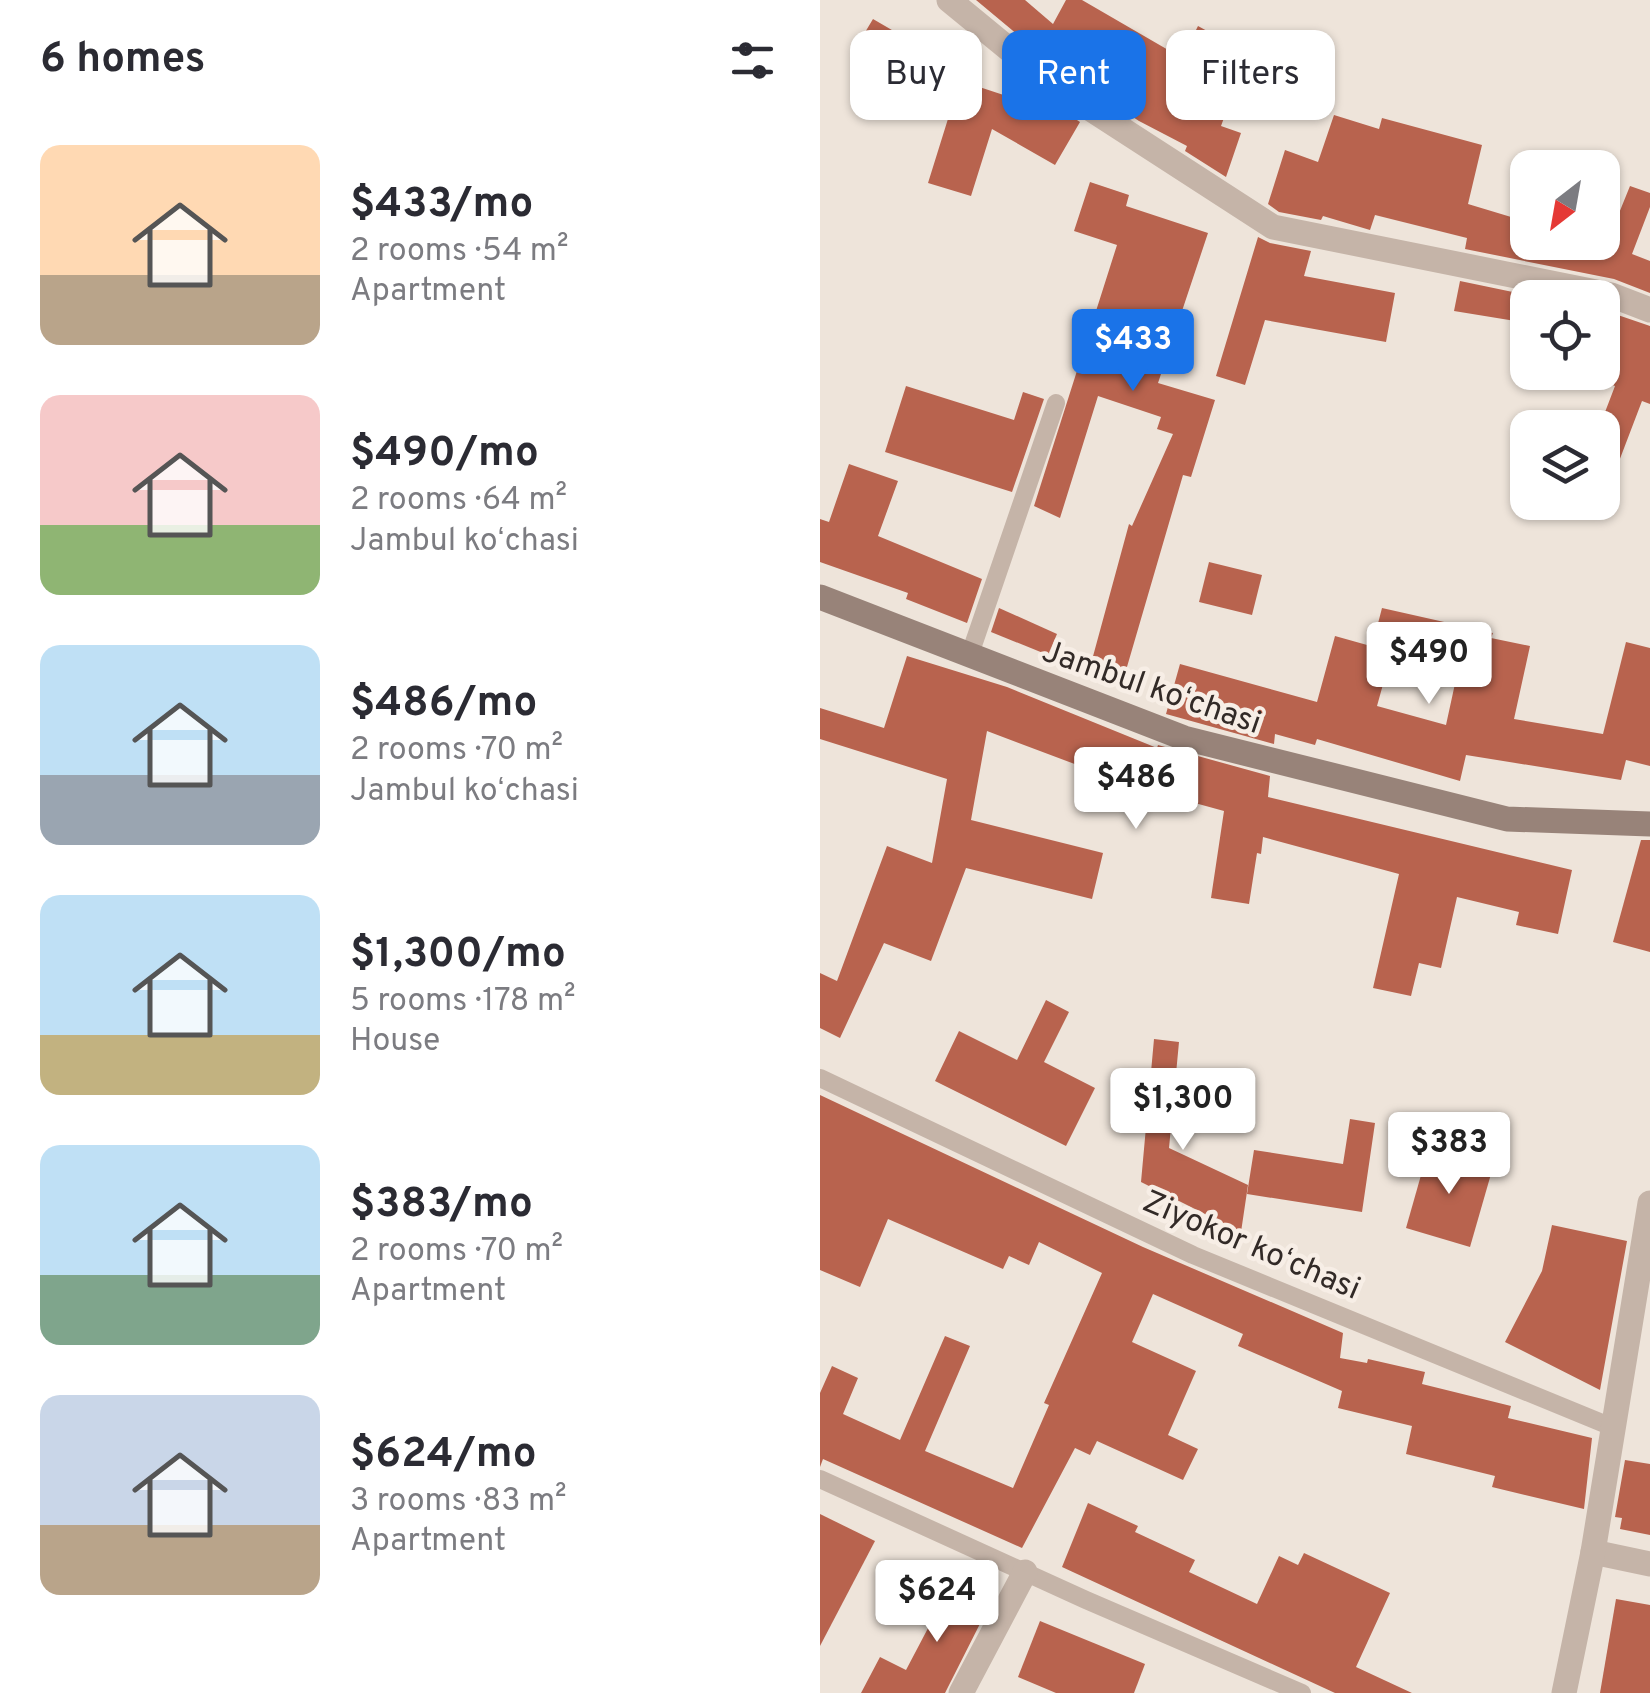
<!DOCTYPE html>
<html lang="en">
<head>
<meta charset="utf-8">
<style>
  :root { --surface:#fff; --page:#f2f2f3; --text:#2b2b33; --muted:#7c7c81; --accent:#1a73e8 }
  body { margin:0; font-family:Overpass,sans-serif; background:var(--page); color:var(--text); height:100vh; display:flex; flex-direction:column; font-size:38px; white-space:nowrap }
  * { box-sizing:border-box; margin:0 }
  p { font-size:32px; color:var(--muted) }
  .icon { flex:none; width:55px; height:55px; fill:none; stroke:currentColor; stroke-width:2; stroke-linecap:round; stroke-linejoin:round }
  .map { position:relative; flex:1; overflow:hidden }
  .drawer { display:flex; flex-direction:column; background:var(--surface); width:820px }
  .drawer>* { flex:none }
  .hud { position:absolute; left:30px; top:30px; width:650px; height:90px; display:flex; gap:20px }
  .needle { width:65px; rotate:211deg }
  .fabs { position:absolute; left:690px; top:150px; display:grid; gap:20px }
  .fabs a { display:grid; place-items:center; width:110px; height:110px; border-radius:20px; background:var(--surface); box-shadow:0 2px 8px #0004; font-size:50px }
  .price { position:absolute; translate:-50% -85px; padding:0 22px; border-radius:10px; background:#fff; color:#222; font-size:32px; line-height:65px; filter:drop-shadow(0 2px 5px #0008) }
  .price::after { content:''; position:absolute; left:50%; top:60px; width:30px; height:22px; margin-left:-15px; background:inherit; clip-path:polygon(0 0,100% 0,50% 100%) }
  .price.active { background:var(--accent); color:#fff }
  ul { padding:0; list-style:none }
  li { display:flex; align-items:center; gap:30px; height:250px; padding:0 40px }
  li span { display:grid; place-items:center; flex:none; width:280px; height:200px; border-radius:20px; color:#555 }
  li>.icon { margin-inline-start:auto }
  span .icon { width:120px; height:120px; fill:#fffc; stroke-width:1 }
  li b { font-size:42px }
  h2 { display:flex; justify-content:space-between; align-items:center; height:120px; padding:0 40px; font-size:42px }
  .chip { padding:0 35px; border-radius:20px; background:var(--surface); box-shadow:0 2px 8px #0004; font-size:35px; line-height:90px }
  .chip.active { background:var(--accent); color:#fff }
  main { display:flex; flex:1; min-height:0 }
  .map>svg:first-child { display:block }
  .building { fill:#b8634e }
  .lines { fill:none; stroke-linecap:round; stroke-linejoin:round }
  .lane { stroke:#c5b4a8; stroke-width:18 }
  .street { stroke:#c5b4a8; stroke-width:25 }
  .secondary { stroke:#988379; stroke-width:25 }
  .labels { text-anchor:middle; stroke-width:9; stroke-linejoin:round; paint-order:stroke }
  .street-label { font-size:32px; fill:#322a27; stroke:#f7eee6 }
</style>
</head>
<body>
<main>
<section class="drawer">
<h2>6 homes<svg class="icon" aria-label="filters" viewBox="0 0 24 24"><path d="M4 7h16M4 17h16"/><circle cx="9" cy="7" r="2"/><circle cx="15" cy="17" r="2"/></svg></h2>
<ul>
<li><span style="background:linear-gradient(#ffd9b3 65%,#b9a48a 0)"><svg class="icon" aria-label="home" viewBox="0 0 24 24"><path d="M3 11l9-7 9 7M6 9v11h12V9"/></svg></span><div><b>$433/mo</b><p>2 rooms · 54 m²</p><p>Apartment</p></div></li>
<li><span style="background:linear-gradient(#f6c9c9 65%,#8fb573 0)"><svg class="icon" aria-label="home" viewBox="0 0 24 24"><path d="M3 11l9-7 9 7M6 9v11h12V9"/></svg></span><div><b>$490/mo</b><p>2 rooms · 64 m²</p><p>Jambul koʻchasi</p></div></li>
<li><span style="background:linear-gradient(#bfe0f5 65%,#9aa5b1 0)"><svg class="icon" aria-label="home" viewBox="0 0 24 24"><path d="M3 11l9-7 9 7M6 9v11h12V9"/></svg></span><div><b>$486/mo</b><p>2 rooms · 70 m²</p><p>Jambul koʻchasi</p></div></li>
<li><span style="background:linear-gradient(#bfe0f5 70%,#c2b280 0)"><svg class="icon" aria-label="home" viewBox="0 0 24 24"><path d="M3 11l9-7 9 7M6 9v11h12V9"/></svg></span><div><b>$1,300/mo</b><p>5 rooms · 178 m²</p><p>House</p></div></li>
<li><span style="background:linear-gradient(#bfe0f5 65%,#7fa58c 0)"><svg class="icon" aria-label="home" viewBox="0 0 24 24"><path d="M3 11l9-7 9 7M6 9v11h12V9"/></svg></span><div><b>$383/mo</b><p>2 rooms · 70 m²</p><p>Apartment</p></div></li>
<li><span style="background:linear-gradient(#c9d6e8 65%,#b9a48a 0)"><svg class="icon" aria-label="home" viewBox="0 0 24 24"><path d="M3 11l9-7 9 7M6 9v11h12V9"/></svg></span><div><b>$624/mo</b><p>3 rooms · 83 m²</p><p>Apartment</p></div></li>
</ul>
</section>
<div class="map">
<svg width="830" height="1693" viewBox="0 0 830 1693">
  <rect width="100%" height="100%" fill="#eee4da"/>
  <g class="building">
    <polygon points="156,0 205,0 233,24 246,0 262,0 362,58 378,26 411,44 389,87 412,96 401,126 421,133 406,177 365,151 367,146 319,121 239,69"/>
    <polygon points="53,19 132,65 126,76 214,105 219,95 260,122 235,165 172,129 151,196 108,183 132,106 35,49"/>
    <polygon points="514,115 559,129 562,118 662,145 648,204 708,222 708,242 782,242 782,220 795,223 810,186 830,193 830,207 812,254 830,261 830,293 794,279 645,249 647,238 555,215 550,230 503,216 501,220 459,212 448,204 465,150 498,162"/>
    <polygon points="270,182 309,195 306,206 388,233 338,383 395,400 371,477 363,475 302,684 269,671 309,524 312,526 353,434 337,429 341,417 278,396 240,518 214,506 297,245 254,231"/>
    <polygon points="438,237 450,243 491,251 484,276 575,293 566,342 445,320 425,385 396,376"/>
    <polygon points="640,281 721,298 708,298 708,323 634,311"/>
    <polygon points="789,312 830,326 830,404 822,401 785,498 782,498 782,420 795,386 788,383 797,357 782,351 782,330"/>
    <polygon points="86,386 194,420 203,392 224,399 192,492 65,452"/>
    <polygon points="29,464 78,481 58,536 162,579 147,623 86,599 88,593 0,562 0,519 9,522"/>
    <polygon points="389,562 442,575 432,615 379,602"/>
    <polygon points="179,608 237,634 228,655 171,632"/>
    <polygon points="562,608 673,633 671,638 710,646 694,719 783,734 806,642 830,648 830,766 806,760 801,780 646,755 640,781 497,739 495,745 455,734 454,744 346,714 360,664 497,702 515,636 572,652 557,706 626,725 641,656 555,635"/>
    <polygon points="87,656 187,687 337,748 338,745 450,776 448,797 752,870 738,934 696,925 699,912 637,897 621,968 599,963 591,996 553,988 579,874 443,837 441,854 437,853 429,904 391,898 404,811 313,786 167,731 151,820 283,853 272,899 146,868 111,961 64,943 20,1038 0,1028 0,973 17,981 67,846 112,863 127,779 0,739 0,708 64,728"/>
    <polygon points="821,840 830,840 830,952 793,942"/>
    <polygon points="226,1000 249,1012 224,1062 275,1088 246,1146 115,1081 139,1031 197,1060"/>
    <polygon points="334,1039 359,1042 349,1148 428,1185 421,1232 321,1182"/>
    <polygon points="0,1095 323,1247 523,1333 520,1358 547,1363 548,1359 605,1372 602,1384 691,1406 688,1418 772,1438 764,1509 672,1487 675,1476 586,1454 592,1426 518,1408 522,1391 418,1346 423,1334 333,1294 312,1342 376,1371 348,1435 378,1449 363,1480 277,1441 270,1455 255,1448 202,1548 3,1459 0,1467 0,1393 12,1366 38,1378 23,1414 80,1440 125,1336 150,1346 105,1451 193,1488 229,1405 224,1403 282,1273 219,1242 209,1265 189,1256 183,1269 68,1219 40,1287 0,1270"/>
    <polygon points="530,1119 555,1123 542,1212 427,1194 434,1150 523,1164"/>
    <polygon points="609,1147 673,1167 650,1247 586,1228"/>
    <polygon points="732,1225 807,1241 780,1390 685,1342 722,1271"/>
    <polygon points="805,1460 830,1464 830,1535 800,1529 802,1518 795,1517"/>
    <polygon points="268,1503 318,1526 315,1532 375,1560 369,1572 437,1604 459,1556 478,1565 484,1553 570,1593 536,1667 592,1693 515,1693 242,1567"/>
    <polygon points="0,1514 55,1541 0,1646"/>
    <polygon points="136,1575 174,1596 125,1693 41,1693 60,1657 86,1670"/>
    <polygon points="796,1599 830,1605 830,1693 780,1693"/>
    <polygon points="220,1621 325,1664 314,1693 236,1693 198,1677"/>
  </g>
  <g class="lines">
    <g class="lane">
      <polyline points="149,657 236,403"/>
      <polyline points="0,1078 373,1255 792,1427"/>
      <polyline points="0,1479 266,1600 482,1693"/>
    </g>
    <g class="street">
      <polyline points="129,0 229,82 453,227 791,295 830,310"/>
      <polyline points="773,1552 830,1564"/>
      <polyline points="141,1693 205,1572"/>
      <polyline points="744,1693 773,1552 830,1203"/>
    </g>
    <polyline class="secondary" points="0,597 364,738 687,819 830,824"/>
  </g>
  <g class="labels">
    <g class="street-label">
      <text transform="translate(332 686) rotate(19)" y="11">Jambul koʻchasi</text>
      <text transform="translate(432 1244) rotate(23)" y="11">Ziyokor koʻchasi</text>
    </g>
  </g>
</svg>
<div class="fabs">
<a><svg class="needle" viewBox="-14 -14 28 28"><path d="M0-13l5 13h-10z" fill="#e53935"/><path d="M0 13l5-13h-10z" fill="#7c7c81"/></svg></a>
<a><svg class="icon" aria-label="locate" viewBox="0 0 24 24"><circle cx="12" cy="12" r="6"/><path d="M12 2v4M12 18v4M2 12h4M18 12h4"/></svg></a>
<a><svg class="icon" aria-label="layers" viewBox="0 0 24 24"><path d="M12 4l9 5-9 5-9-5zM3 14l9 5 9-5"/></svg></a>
</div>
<b class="price active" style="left:313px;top:394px">$433</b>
<b class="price" style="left:609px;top:707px">$490</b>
<b class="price" style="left:316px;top:832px">$486</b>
<b class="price" style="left:363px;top:1153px">$1,300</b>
<b class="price" style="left:629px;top:1197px">$383</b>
<b class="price" style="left:117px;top:1645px">$624</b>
<div class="hud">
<a class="chip">Buy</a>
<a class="chip active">Rent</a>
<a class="chip">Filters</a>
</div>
</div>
</main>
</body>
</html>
